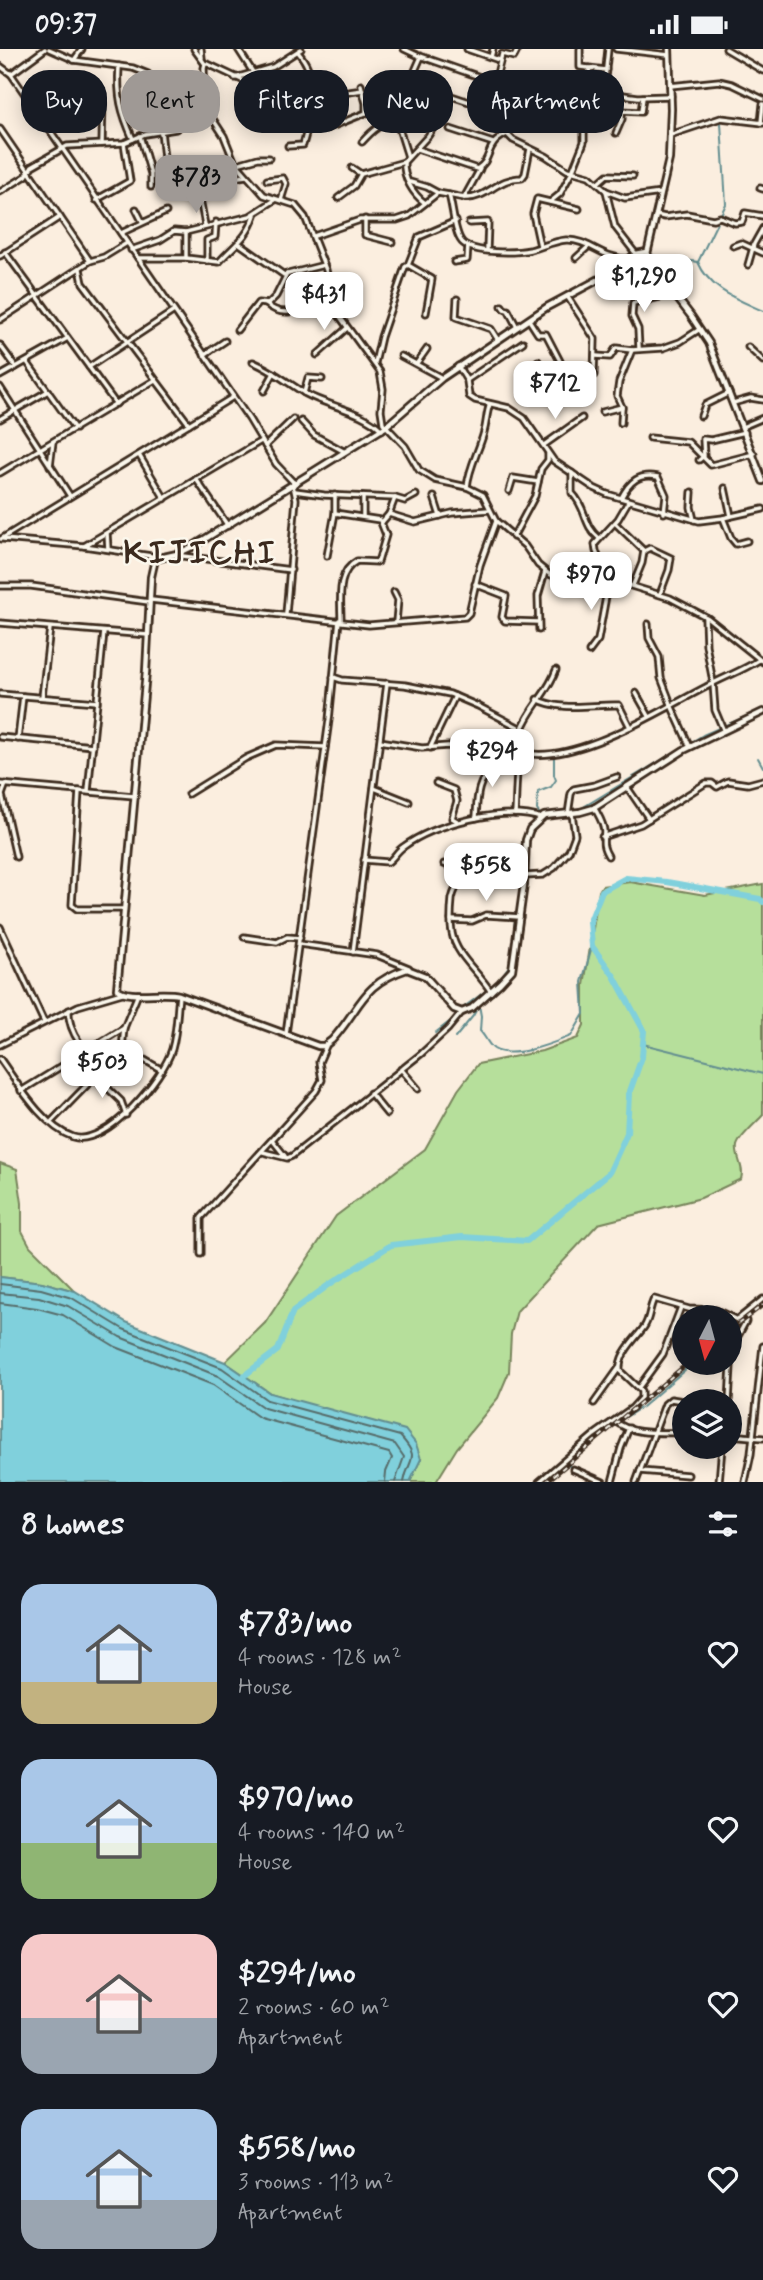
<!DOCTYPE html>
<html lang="en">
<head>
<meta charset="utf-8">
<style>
  :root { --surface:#171b24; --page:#20242c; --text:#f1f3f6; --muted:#9ea1a6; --accent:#9f9995 }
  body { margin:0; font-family:Mynerve,sans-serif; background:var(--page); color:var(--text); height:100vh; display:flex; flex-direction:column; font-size:26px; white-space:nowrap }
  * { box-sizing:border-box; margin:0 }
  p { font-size:23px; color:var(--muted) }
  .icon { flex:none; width:38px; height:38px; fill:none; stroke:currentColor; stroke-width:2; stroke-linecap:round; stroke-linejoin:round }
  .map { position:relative; height:1433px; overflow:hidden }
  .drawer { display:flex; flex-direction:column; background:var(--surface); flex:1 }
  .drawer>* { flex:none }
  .hud { position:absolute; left:21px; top:21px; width:721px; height:63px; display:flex; gap:14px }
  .needle { width:46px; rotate:186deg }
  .buttons { position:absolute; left:672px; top:1256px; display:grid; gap:14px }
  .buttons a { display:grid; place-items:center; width:70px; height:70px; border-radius:50%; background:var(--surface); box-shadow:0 4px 18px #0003; font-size:35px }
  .price { position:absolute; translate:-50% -60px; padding:0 16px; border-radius:14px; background:#fff; color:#222; font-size:23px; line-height:46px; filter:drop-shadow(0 2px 4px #0008) }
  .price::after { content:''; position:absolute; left:50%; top:42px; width:21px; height:16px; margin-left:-10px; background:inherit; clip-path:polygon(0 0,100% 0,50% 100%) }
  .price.selected { background:var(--accent); color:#111 }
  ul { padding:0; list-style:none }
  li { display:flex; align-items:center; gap:21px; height:175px; padding:0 21px }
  li span { display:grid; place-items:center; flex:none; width:196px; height:140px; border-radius:21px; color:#555 }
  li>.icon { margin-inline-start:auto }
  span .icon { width:84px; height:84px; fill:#fffc; stroke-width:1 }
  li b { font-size:30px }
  h2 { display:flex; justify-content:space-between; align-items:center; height:84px; padding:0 21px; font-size:30px }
  .tag { padding:0 24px; border-radius:28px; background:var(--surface); box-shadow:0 4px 18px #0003; font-size:24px; line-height:63px }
  .tag.selected { background:var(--accent); color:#111 }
  .status { display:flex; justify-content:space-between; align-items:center; height:49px; padding:0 35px; background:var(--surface); direction:ltr }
  .status svg { height:19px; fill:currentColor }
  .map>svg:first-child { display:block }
  .green { fill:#b6df9b; stroke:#78845c; stroke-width:2 }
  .water { fill:#80d0dc; stroke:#648e90; stroke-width:2 }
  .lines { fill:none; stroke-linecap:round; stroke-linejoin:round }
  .shore { stroke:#576c6a; stroke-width:2 }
  .stream { stroke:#648e90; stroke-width:2 }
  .river { stroke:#80d0dc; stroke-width:6 }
  .minor-casing { stroke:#3b2a1e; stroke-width:9 }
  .tertiary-casing { stroke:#3b2a1e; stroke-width:10 }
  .minor { stroke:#fbf7ec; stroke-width:3.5 }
  .tertiary { stroke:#fbf7ec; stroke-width:4.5 }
  .rail-casing { stroke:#3b2a1e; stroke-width:4.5 }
  .rail { stroke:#fbf7ec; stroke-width:2; stroke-dasharray:5; stroke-linecap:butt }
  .labels { text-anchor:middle; stroke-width:5; stroke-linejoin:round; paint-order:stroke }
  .district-label { font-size:33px; font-weight:bold; letter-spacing:2px; fill:#3b2a1e; stroke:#fbf7ec }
</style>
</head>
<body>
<div class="status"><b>09:37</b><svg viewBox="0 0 49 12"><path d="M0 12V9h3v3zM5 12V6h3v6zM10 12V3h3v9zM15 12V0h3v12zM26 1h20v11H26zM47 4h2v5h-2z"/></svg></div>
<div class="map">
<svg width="763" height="1433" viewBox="0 0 763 1433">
  <rect width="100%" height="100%" fill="#fbeedf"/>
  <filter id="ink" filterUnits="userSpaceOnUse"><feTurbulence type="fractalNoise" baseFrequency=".0143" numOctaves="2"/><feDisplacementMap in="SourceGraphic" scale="14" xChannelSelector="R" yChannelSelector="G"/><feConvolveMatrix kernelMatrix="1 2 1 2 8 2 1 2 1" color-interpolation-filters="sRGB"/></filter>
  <g filter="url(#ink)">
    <g class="green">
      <path d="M630,833L705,846L763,835V1066C757,1073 738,1089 737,1097C735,1108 745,1118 741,1130L701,1149L598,1175L517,1262L511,1285L509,1323L498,1349L457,1399L436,1433H410L421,1409L339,1365L270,1344L225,1313L265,1274L336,1167L425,1100L458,1041L478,1015L542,1002L578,989L584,976V936L599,842L602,837Z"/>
      <polygon points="0,1114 17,1120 22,1154 22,1182 30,1197 75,1242 42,1233 0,1228"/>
    </g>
    <polygon class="water" points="0,1228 42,1233 75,1242 126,1273 225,1313 270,1344 405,1381 416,1395 421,1410 410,1433 0,1433"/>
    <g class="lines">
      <g class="shore">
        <path d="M0,1235L41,1240L72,1249L123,1280L222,1319L267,1351L400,1387C422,1411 408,1409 404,1433"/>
        <polyline points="0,1244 39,1248 68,1257 120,1288 218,1327 264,1359 395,1395 404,1408 395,1433"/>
        <polyline points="0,1254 37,1259 63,1266 116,1298 213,1336 260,1369 389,1404 392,1409 386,1423 385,1433"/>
      </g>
      <g class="stream">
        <path d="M721,74L726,155L698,213C710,241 737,250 763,262"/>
        <polyline points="644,206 654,221"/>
        <polyline points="649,206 698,213"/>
        <polyline points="663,235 695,279"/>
        <polyline points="698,283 708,298 719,326"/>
        <polyline points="716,306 724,327"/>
        <polyline points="724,338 724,345 732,358"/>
        <polyline points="554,706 554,726 556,731 551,738 538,743 537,761 540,765 578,761"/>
        <polyline points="758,709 763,718"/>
        <polyline points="666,715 685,703"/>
        <polyline points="607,753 653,724"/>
        <polyline points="580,760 703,686 763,660"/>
        <polyline points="561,768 570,767"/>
        <polyline points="542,771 558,768"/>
        <polyline points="521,816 522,792"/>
        <polyline points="521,821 521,819"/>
        <polyline points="519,837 521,825"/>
        <polyline points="517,865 520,842"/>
        <polyline points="514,880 515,870"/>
        <polyline points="501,928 509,917"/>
        <polyline points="490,938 492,937"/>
        <path d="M479,956L481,967L480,982C486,988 488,996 494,1000C512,1011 553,994 571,987L584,965L582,933L592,897"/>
        <polyline points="460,961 487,941"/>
        <polyline points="435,984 453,970"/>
        <polyline points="455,989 473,967 479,956 514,923 519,888"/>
        <polyline points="643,995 763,1025"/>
        <polyline points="618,1373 642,1358 693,1314"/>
        <polyline points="666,1381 684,1381"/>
        <polyline points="734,1385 748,1385"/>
        <polyline points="754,1386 763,1387"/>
        <polyline points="730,1389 750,1390"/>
        <polyline points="755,1390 763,1391"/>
        <polyline points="565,1415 576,1420"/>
        <polyline points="546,1432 613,1375"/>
      </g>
      <polyline class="river" points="245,1326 278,1301 293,1262 330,1235 391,1196 462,1188 527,1192 609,1124 627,1084 629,1045 642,1008 644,982 614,927 592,897 590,872 602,842 626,829 667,833 760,850 763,853"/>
      <defs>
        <g id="minor">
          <polyline points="49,0 74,11 133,19 148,25 158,34 204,51"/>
          <polyline points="194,0 205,15"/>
          <polyline points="201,0 202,9"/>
          <polyline points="238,0 265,42"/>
          <polyline points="404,0 421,8 410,33 404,35 378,59 326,80 265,42 208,15 205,15 204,19 205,58 224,87 234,112 264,146 295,156 305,168 326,221 335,261 380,323 383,340 381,361 383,374 405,397 419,421 435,431 467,438 483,446 496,472 525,497 538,516 549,525 565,531 615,532 670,549 708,569 763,613"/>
          <polyline points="467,0 499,11"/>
          <polyline points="580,0 580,18 606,21"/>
          <polyline points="616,0 669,6"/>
          <polyline points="726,0 763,22"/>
          <polyline points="420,7 500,35 502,38 500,48 502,58"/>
          <polyline points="491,8 493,0"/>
          <polyline points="74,11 82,0"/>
          <polyline points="0,17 11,25 249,370 276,415 295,435"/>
          <path d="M119,17C117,47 121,63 133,90"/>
          <polyline points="11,25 45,0"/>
          <polyline points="235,29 273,18 301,0"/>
          <polyline points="605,29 608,0"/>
          <polyline points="410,33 490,60 498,67 507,85 513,91 546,107 567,121 589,127 606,142 625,149 661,144"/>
          <polyline points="495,33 502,5 514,8 518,0"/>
          <polyline points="361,36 366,54 366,64"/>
          <polyline points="385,36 389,35 397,42"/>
          <polyline points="670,37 719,32 732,35 763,50"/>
          <polyline points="580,40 638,48 671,47"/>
          <polyline points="342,44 363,41"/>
          <path d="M294,59C311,38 317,26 298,3"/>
          <polyline points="498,67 501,58 518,57 558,64 583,64"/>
          <polyline points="761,74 763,55"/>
          <polyline points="0,80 90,212"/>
          <polyline points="450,80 493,94"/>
          <polyline points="161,82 165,118"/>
          <polyline points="616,84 622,70 622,62 641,63 643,48"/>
          <polyline points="670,86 721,69 763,74"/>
          <polyline points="140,87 151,125 151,138"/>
          <path d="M362,93C372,82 382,72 397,73L408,108"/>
          <polyline points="102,95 103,47"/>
          <polyline points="288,97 303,96 310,70"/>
          <path d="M417,100L477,120C494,110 483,96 507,85"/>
          <polyline points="237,115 258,109 269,109"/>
          <polyline points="352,119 361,125"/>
          <polyline points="267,131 283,129 286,135 281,151"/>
          <polyline points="410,133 427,138 438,144"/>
          <polyline points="598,134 607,126 633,127"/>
          <polyline points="760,139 763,140"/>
          <polyline points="606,142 615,178 636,205"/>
          <polyline points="0,143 26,127 32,117 67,97 124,94 145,85 176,80 205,58"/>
          <path d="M449,146C455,147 461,149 467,149C488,149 497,129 522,129L525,125L530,100"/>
          <polyline points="338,149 354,137 361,125 404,113"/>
          <polyline points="464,149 480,120"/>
          <polyline points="96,151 130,132 124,94"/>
          <polyline points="550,153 560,145 572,123 584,93 584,41 590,19"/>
          <path d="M425,154C413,145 403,129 404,113L428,87L440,68L449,46"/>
          <polyline points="136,160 142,172"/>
          <polyline points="656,166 665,168 687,165 713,170 720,168 735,174 742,173 745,164 763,167"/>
          <polyline points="365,170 365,186 392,193"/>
          <polyline points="469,174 488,173 487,201"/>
          <polyline points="205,176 197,134 246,127"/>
          <polyline points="121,184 166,163"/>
          <path d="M314,187L360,171H397L409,167L438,144L449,146C453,158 454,184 462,193C473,205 515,204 530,201C542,198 554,192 566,191C588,190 601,209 627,210"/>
          <polyline points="240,195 284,226 324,216"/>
          <polyline points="540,197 533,165 537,150 579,160"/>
          <polyline points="733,197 741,194 763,204"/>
          <polyline points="131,201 160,191 174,182 186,183 250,167 275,151"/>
          <polyline points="5,203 116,355"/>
          <polyline points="0,207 60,168"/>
          <path d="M138,209H186L219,213C234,196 247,190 255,166"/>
          <polyline points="186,209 186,183"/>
          <polyline points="576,209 589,197"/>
          <polyline points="207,212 207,191 215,188 216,173"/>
          <polyline points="454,213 467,211 468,197"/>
          <polyline points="408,216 419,188 456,172"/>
          <polyline points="748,216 754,195 763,179"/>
          <polyline points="80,220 83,234 189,375"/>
          <polyline points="457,250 456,268 491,280 498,291"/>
          <path d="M266,255C287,274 309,254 332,251"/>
          <polyline points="502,257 504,260 508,261 517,278"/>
          <polyline points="0,271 90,212 104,208 127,194"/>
          <polyline points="529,271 538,285 546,285 560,312 565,334"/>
          <polyline points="237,281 258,254 268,255 276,247 287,225"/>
          <polyline points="0,296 16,318"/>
          <polyline points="748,298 763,312"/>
          <polyline points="639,299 638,280 632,267 633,254 664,247 672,242"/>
          <polyline points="204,306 225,292"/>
          <polyline points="317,306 347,279"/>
          <polyline points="401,307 442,329"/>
          <polyline points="596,307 610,308 616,299 632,301"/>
          <polyline points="538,312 539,324 535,335 538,338 591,329 594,326 595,290 567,247"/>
          <polyline points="27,313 75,380"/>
          <path d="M253,313C272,321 288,334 306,345C330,358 361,361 382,381"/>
          <polyline points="375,314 381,288 405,218 408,216 432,230 426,264"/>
          <polyline points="417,314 427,300"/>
          <polyline points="458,317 467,332 469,347 475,351 509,359 524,369 554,412 594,439 607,445 699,472 723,469 763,460"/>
          <polyline points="89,318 174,262"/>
          <polyline points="0,327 66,290"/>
          <polyline points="467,331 523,293"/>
          <polyline points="0,338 70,447"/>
          <polyline points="264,342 274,324"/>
          <polyline points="304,344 308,329 322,330"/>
          <polyline points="733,354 751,349 763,351"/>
          <polyline points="602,363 622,358"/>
          <polyline points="701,367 705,356 729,344"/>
          <polyline points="0,370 48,342"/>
          <polyline points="301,372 314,386 345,403"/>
          <polyline points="621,374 622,358 617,347 619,333 632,301 663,299 680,293 700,280"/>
          <polyline points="742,378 763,369"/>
          <polyline points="650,389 688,393 711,416 754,405"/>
          <polyline points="544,396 582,369"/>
          <polyline points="265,397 293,370"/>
          <polyline points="139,406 165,450"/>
          <polyline points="699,411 704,407 703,390 711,391 745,383"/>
          <polyline points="50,417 53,393"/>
          <polyline points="0,424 155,331"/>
          <path d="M572,424V444C587,459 583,477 599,489"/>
          <polyline points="196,430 228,477"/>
          <path d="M467,438C469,418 479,402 484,383C487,373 486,365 490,355"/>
          <polyline points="725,439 731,467"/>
          <polyline points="295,442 324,446 395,449 405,452 416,446"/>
          <polyline points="509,442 513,429 538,433"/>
          <polyline points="692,443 691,458 694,471"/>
          <polyline points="363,448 363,467"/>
          <polyline points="434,448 440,467"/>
          <path d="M621,449C630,432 639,424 658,428L666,446L664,464"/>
          <path d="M335,464L380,471L386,486L378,513L357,512C336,523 341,551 341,571"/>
          <polyline points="389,465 415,473 452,464 489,461"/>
          <polyline points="723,469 731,489 736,495 747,492"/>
          <polyline points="382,473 389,465 395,449"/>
          <polyline points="615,474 644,502 642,514 633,536"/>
          <polyline points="107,484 108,500"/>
          <polyline points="513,488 535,447 541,420 548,411 548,405"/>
          <polyline points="1,490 233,348"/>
          <polyline points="3,490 84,497 158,508"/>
          <polyline points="84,497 261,392"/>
          <polyline points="644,502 650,499 671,509 669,521 660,545"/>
          <polyline points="175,506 291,521"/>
          <polyline points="327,507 335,464 335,446"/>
          <polyline points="607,531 596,502 595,495 618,470 628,453"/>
          <polyline points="475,535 506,547 502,568 505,572 538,573"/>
          <polyline points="0,537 31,537 149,553"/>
          <polyline points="394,543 398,551 396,573"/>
          <polyline points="151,551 369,576 465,568 469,564 480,516 496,472"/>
          <polyline points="286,565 296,450 293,436"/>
          <polyline points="705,568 706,596 713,633"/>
          <polyline points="0,574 148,586"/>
          <polyline points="648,575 649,589 659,608 661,629 671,655"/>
          <polyline points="539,581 538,547 545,523"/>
          <polyline points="589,603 598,591 609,531"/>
          <path d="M333,628L342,631L405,636L450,645L478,657L518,678L522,687L520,703C573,718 659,662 706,638C724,628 742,622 759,611"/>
          <polyline points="713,634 715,661 723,680"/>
          <polyline points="636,644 649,667"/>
          <polyline points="0,645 97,653"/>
          <polyline points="42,648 50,579"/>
          <path d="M537,650C562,663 592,655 619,656L630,678"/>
          <polyline points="671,656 690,698"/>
          <path d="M521,682C530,658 548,644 556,621"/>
          <polyline points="0,688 93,697"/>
          <polyline points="18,690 23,647"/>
          <polyline points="380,692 422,699 448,697 471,698 517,709"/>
          <polyline points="430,699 455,647"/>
          <polyline points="436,734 454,741 457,752 452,769 457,772"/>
          <polyline points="0,735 134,747"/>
          <polyline points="6,735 2,746 16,808"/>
          <polyline points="627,738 649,770"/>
          <polyline points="374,739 409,753"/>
          <polyline points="79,742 72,856 77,860 123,860"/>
          <polyline points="88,742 104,583"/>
          <polyline points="188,745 246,709 276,696 325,698"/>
          <path d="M594,758C598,766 604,774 604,783C603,793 602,797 608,807"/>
          <path d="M515,765C516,754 516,710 520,704"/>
          <polyline points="568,765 571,745 574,740 595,736 617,728"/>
          <path d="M476,769C477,754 476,729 493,722C500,719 510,720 517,719"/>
          <polyline points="602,788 641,775 706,734 712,734 717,738 728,732 748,735 763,731"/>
          <path d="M364,811L388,813C394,809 397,802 403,798C434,775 504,757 541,769"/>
          <path d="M444,815L454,819C463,836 455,835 452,850C451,860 450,873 452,884C456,907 479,923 491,943"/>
          <polyline points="525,827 543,826 554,819 569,802 575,786 572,765"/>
          <polyline points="451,871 472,872 486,866 520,868"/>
          <polyline points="0,878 44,973"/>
          <polyline points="244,888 277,893 287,888 300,889"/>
          <polyline points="299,895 377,906 409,919"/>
          <polyline points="353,903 387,634"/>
          <path d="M69,961C67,984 88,1006 103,1021"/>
          <polyline points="286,985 329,671 339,571"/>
          <polyline points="0,996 78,957 122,944"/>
          <polyline points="122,998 162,1021"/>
          <path d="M0,1010C18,1035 42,1077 73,1088C106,1099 164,1028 172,1000C177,983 177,964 179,946"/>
          <polyline points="401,1020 418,1040"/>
          <polyline points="96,1028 121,1052 126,1066"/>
          <polyline points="21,1042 124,979"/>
          <polyline points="370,1044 387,1065"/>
          <polyline points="52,1072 122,1000 124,979 138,945"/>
          <polyline points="273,1092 285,1107"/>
          <polyline points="263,1103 287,1109 292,1107 421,1005 448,980 462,963"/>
          <polyline points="201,1205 201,1169 316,1042 322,1031 319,1013 326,997"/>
          <polyline points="639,1338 663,1305 681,1258"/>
          <polyline points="729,1353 732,1298 746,1272"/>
          <polyline points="594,1354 619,1319"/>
          <path d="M615,1372C632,1387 663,1383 684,1384"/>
          <polyline points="730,1386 763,1389"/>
          <polyline points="573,1420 603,1433"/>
          <polyline points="640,1422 688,1426"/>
          <path d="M539,1433L594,1386L632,1359L641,1349V1342L620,1322C618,1305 635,1291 644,1278C650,1270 649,1259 654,1250L689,1260L716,1261L737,1271L763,1250"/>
          <polyline points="612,1433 621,1399 629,1379"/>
          <polyline points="636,1433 665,1355 671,1350 689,1353"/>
          <polyline points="719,1433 722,1398"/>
          <polyline points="745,1433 751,1405 763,1297"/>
        </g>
        <g id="tertiary">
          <polyline points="669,0 671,60 669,110 647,205 657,223 691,267 709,294 763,432"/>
          <path d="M647,203L636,205L605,227L547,258L442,329L385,378L192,498L177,505L155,510L151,528L146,623L117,940C128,950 162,942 179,946L318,997H324L332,991C361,959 361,935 407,920L425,927L454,960L462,963L472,959L500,934L512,921L524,835L526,791L530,780L544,767L580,763L594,759L684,701L763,663"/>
        </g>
      </defs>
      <use href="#minor" class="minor-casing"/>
      <use href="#tertiary" class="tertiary-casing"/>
      <use href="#minor" class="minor"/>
      <use href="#tertiary" class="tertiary"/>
      <defs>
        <g id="rail">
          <polyline points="730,1281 763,1256"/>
          <polyline points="546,1433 688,1314"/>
        </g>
      </defs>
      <use href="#rail" class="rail-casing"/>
      <use href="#rail" class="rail"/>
    </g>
  </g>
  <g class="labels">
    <g class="district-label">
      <text x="200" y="514">KIJICHI</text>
    </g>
  </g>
</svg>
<div class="buttons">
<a><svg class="needle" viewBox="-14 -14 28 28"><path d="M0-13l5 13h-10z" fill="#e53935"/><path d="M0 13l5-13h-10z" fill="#9ea1a6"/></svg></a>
<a><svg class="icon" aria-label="layers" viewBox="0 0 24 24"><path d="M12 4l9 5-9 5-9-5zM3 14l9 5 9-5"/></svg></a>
</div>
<b class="price selected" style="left:196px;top:166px">$783</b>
<b class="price" style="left:644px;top:265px">$1,290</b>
<b class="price" style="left:324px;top:283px">$431</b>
<b class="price" style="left:555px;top:372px">$712</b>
<b class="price" style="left:591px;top:563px">$970</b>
<b class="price" style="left:492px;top:740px">$294</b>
<b class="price" style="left:486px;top:854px">$558</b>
<b class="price" style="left:102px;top:1051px">$503</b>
<div class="hud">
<a class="tag">Buy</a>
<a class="tag selected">Rent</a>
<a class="tag">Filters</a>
<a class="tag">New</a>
<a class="tag">Apartment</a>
</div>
</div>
<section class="drawer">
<h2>8 homes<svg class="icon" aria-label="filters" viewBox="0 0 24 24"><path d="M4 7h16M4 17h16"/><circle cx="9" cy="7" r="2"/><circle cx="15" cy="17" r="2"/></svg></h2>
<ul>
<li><span style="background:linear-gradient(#a9c7e8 70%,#c2b280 0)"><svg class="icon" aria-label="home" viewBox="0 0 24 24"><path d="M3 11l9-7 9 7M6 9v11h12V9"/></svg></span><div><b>$783/mo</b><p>4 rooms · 128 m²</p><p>House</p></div><svg class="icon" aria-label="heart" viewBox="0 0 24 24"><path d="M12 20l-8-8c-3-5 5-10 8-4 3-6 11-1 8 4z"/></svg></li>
<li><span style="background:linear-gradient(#a9c7e8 60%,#8fb573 0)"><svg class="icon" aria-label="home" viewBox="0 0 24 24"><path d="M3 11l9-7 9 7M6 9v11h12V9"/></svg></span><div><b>$970/mo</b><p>4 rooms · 140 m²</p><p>House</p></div><svg class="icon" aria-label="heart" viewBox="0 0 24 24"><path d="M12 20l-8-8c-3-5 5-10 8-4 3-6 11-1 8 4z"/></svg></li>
<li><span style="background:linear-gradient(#f6c9c9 60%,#9aa5b1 0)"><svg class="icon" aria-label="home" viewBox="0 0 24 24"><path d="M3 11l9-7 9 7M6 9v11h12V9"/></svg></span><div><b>$294/mo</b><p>2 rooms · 60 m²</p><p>Apartment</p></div><svg class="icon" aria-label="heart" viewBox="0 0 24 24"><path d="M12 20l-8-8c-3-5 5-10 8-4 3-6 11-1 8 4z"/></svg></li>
<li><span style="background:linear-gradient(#a9c7e8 65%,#9aa5b1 0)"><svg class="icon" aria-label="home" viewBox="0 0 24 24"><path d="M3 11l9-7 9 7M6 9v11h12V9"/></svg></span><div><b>$558/mo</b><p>3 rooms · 113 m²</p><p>Apartment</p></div><svg class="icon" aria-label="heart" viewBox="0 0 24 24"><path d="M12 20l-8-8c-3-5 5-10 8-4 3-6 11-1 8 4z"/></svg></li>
</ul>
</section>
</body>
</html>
